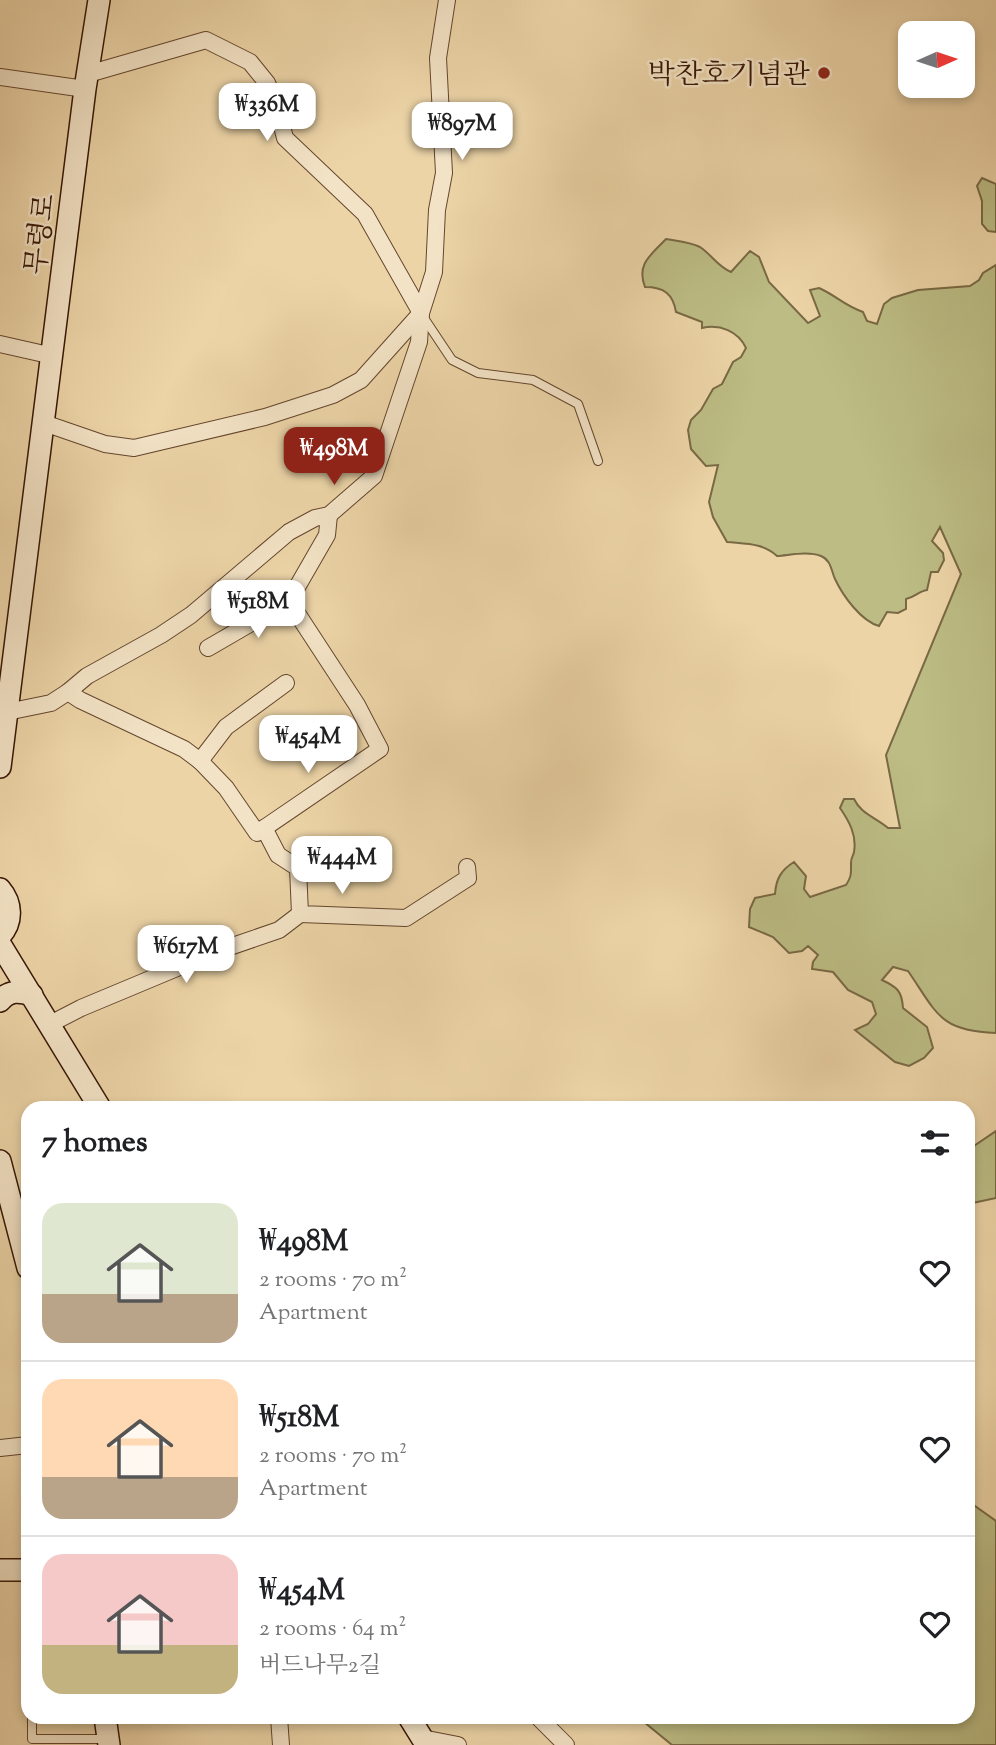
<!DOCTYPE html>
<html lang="en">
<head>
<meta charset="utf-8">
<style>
  :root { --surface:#fff; --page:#f6f6f6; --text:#202124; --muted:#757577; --line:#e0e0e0; --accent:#8f2418 }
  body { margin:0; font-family:"Sorts Mill Goudy","Noto Serif KR",serif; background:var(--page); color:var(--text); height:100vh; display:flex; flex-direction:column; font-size:26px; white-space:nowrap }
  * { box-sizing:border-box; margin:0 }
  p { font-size:23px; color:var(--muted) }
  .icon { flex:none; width:38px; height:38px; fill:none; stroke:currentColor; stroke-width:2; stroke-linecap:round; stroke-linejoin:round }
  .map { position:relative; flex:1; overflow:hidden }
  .drawer { position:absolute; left:21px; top:1101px; width:954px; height:623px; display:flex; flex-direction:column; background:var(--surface); border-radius:21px; box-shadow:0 4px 10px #0003 }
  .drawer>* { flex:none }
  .needle { width:46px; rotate:87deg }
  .controls { position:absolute; left:898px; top:21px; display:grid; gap:14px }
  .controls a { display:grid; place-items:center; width:77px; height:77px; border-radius:14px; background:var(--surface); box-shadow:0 4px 10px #0003; font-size:35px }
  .price { position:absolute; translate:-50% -60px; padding:0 16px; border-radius:14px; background:#fff; color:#222; font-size:23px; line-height:46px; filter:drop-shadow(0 2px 4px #0008) }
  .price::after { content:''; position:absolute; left:50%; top:42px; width:21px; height:16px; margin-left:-10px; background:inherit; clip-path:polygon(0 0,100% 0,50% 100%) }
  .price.selected { background:var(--accent); color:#fff }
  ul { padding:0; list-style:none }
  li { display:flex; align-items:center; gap:21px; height:175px; padding:0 21px }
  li+li { border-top:2px solid var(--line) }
  li span { display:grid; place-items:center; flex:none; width:196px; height:140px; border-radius:21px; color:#555 }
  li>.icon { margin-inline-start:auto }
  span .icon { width:84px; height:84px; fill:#fffc; stroke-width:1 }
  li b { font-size:30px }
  h2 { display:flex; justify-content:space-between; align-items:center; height:84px; padding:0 21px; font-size:30px }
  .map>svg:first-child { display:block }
  .green { fill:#bcbc84; stroke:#796944; stroke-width:2 }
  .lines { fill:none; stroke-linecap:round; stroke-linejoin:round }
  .lane-casing { stroke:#64462d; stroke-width:10 }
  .street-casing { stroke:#64462d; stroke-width:18 }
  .secondary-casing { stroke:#361604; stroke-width:24 }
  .lane { stroke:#f3e3c6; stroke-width:8 }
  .street { stroke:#f3e3c6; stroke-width:16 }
  .secondary { stroke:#f3e3c6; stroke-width:21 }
  .poi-dot { fill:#8f2418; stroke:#f3e3c6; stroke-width:2.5 }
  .labels { text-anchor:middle; stroke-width:5; stroke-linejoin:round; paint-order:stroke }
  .poi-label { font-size:28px; fill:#361604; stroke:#f3e3c6; text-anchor:end }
  .street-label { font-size:28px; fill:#361604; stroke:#f3e3c6 }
</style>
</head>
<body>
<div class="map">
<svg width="996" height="1745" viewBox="0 0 996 1745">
  <rect width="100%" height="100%" fill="#ecd4a7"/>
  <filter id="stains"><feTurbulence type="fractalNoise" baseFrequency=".00286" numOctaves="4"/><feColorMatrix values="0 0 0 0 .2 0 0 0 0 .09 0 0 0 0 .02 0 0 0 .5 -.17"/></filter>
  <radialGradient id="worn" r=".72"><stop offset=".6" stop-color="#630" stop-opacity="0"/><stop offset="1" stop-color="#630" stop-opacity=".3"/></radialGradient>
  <g class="green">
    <polygon points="982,178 996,184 996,232 988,231 982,224 982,201 977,186"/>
    <path d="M666,239C677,241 690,242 700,247C712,255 717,266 731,272L750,251L759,257L769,282L808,323L820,316L810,290L819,288C837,296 843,305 863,312L867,321L877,324L884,304L892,298L918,290L970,286L979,280L983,273L996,265V1033C939,1031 937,1013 908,971L893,967L882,980C897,987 902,991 903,1008L927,1027L933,1048L924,1058L909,1066L895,1062L855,1030L868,1024L876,1014L872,1002L848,990L833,972L812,969L813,962L818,955L808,946L802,951L789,953L773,937L749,927L750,909L755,898L775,894C776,879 781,870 794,862L806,876L804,889L810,897L846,885C852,876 851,873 851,863C851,857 853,857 854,852C857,835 849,821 840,808L844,799H854C861,814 875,817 888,828H900L886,755L961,574L940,527L932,541L943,553L944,560L938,572H931L927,590C919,591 915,597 906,599V609L898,613L887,612L879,626C861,621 843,596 835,579C831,570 831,560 821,556C808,551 791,555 777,556C763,543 746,544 727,542L713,517L709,502L718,465L706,466L691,449L688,430L691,420L701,410L713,389L722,384L733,362L741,357L746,348C738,331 720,324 702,328V322L676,312C673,294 664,287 645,287C636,264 651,255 666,239Z"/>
    <polygon points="996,1131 996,1198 968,1204 968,1150"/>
    <polygon points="968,1501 996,1521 996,1745 672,1745 638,1717 968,1717"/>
  </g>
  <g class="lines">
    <defs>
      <g id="lane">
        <polyline points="422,315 452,360 478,373 533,380 578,404 598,461"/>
        <polyline points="32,1717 32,1739 107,1739"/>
      </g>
      <g id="street">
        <polyline points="88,74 206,40 250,62 267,83 276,103 285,138 365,214 421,313"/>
        <polyline points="0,77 85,89"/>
        <polyline points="0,344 53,356"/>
        <polyline points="44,423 105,444 134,448 265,417 333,395 361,380 421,313"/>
        <polyline points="208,648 289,601 327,535 329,515"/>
        <polyline points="286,683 226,727 200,761 226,788 257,833 380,749 357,705 289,601"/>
        <polyline points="7,712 51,703 68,692"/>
        <polyline points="200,761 184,749 80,700 68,692 87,676 161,635 191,615 289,532 315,518 329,515 374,476 419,342 421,313 434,272 437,210 444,173 438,58 447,0"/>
        <polyline points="264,828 278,855 298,868 300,914 406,918 468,878 467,867"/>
        <polyline points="50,1024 81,1008 215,952 279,930 300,914"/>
        <polyline points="0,1448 28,1445"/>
        <polyline points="279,1717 281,1745"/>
        <polyline points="538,1717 566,1745"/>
        <polyline points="422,1745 422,1738 458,1745"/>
      </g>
      <g id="secondary">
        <polyline points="0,767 85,89 99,0"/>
        <path d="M0,889C12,903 13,922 0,936"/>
        <polyline points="0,944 100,1108"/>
        <path d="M0,1001C9,990 19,991 32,995"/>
        <polyline points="0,1161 28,1268"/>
        <polyline points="0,1570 28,1570"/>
        <polyline points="105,1717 109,1745"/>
        <polyline points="409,1717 422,1738"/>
      </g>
    </defs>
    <use href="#lane" class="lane-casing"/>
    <use href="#street" class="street-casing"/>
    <use href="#secondary" class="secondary-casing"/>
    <use href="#lane" class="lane"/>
    <use href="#street" class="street"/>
    <use href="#secondary" class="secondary"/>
  </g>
  <circle class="poi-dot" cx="824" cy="73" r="7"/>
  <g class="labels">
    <g class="poi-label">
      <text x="810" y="83">박찬호기념관</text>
    </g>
    <g class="street-label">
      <text transform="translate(39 234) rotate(-83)" y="10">무령로</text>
    </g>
  </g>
  <rect width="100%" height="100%" filter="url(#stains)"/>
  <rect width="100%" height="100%" fill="url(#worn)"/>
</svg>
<div class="controls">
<a><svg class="needle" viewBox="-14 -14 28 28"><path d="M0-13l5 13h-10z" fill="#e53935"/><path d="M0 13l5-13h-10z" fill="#757577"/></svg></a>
</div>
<b class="price" style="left:267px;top:143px">₩336M</b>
<b class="price" style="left:462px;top:162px">₩897M</b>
<b class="price selected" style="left:334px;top:487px">₩498M</b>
<b class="price" style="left:258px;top:640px">₩518M</b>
<b class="price" style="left:308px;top:775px">₩454M</b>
<b class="price" style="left:342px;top:896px">₩444M</b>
<b class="price" style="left:186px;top:985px">₩617M</b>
<section class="drawer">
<h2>7 homes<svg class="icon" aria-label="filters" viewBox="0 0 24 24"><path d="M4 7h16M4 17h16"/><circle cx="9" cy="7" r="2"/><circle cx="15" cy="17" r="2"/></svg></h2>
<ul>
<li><span style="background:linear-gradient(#dfe7d0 65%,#b9a48a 0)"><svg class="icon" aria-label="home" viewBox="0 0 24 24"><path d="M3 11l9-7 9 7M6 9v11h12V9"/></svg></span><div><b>₩498M</b><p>2 rooms · 70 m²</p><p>Apartment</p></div><svg class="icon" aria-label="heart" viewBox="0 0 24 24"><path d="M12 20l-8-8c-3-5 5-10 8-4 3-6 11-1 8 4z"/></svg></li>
<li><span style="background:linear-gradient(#ffd9b3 70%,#b9a48a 0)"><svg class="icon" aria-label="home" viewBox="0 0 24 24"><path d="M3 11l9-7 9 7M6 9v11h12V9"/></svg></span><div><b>₩518M</b><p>2 rooms · 70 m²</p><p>Apartment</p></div><svg class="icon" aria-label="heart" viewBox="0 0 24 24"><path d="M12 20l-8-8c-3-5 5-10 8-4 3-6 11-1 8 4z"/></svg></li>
<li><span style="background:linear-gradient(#f6c9c9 65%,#c2b280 0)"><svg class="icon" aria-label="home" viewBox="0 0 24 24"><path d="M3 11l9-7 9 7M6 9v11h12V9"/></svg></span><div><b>₩454M</b><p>2 rooms · 64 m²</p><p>버드나무2길</p></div><svg class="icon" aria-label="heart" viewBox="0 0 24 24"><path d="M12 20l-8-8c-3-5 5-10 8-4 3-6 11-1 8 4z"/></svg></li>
</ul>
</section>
</div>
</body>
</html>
